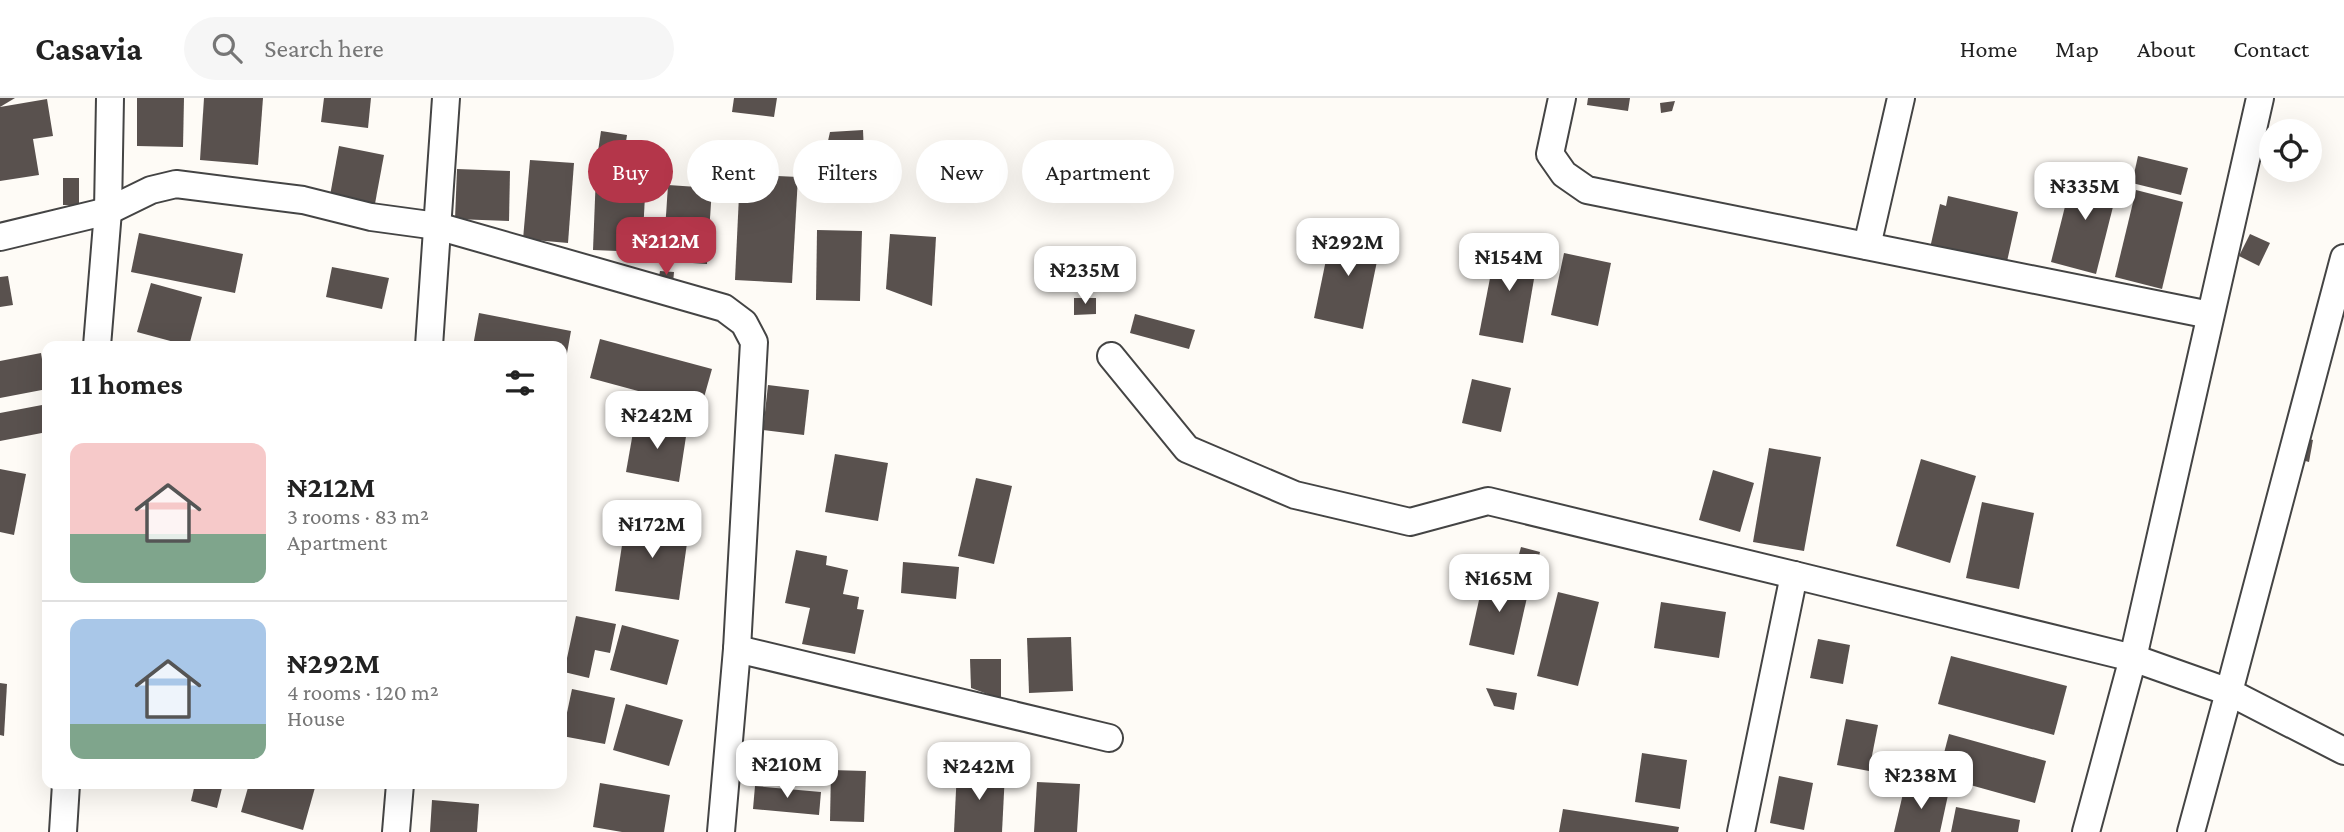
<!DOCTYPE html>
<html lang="en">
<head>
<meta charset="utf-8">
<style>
  :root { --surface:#fff; --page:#f6f6f6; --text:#222; --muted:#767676; --line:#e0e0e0; --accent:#b4364a }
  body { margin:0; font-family:"Crimson Pro",serif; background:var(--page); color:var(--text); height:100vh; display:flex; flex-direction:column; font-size:26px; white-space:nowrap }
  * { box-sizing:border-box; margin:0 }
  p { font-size:23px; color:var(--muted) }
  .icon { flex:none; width:38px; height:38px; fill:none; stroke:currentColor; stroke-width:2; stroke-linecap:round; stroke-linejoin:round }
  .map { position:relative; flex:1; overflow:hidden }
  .sheet { position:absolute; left:42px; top:243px; width:525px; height:448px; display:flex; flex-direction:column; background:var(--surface); border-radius:14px; box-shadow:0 7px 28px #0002 }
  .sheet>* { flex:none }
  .banner { position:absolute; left:588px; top:42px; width:665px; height:63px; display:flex; gap:14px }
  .fabs { position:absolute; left:2259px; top:21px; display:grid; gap:14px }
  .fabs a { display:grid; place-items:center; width:63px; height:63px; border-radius:50%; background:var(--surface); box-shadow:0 7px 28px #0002; font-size:35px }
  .price { position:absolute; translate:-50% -60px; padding:0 16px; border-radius:14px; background:#fff; color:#222; font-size:23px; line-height:46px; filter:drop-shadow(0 2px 4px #0008) }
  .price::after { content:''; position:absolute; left:50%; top:42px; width:21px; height:16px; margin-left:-10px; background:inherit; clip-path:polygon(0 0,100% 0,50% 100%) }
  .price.selected { background:var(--accent); color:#fff }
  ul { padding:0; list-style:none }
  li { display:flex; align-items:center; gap:21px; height:175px; padding:0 28px }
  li+li { border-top:2px solid var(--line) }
  li span { display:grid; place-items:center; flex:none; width:196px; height:140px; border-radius:14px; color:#555 }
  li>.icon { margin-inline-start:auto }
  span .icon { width:84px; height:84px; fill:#fffc; stroke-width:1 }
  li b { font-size:30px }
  h2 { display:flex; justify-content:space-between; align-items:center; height:84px; padding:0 28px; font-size:30px }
  .pill { padding:0 24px; border-radius:32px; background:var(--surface); box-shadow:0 7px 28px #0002; font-size:24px; line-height:63px }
  .pill.selected { background:var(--accent); color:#fff }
  header { display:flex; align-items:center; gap:42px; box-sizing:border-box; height:98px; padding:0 35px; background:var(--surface); border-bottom:2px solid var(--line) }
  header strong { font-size:33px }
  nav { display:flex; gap:38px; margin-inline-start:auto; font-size:24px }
  .search { width:490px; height:63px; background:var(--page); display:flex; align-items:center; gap:18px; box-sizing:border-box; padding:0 24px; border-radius:38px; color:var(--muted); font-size:26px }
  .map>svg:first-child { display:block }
  .building { fill:#59514e }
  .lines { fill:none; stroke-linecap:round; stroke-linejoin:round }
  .minor-casing { stroke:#444; stroke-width:30 }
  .minor { stroke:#fff; stroke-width:26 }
</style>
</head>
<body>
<header>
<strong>Casavia</strong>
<div class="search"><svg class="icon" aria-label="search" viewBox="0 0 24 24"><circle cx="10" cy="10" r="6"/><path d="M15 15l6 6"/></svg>Search here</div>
<nav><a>Home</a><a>Map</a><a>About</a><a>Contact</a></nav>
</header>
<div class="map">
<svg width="2344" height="734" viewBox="0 0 2344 734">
  <rect width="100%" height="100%" fill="#fefbf6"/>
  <g class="building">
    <polygon points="0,0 15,0 0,9"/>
    <polygon points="137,0 184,0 183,49 137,48"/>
    <polygon points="204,0 263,0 258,67 200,62"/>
    <polygon points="324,0 371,0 368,30 321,24"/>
    <polygon points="734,0 777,0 774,19 732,14"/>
    <polygon points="1588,0 1630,0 1628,13 1587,7"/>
    <polygon points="47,1 53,38 33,41 39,77 0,83 0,9"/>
    <polygon points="1675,3 1672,13 1661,15 1660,5"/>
    <polygon points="863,32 864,55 825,56 830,34"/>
    <polygon points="601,33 627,37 623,63 597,60"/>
    <polygon points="339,48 384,57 374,111 329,103"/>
    <polygon points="2138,58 2188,70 2181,97 2132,85"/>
    <polygon points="530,62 574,65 568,145 523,141"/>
    <polygon points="457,71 510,73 509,123 455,121"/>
    <polygon points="2074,73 2119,85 2096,176 2051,164"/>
    <polygon points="596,76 646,79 642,154 593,152"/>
    <polygon points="740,76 798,79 792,185 735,182"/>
    <rect x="63" y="80" width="16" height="27"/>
    <polygon points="668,87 712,90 707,166 663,163"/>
    <polygon points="2136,92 2183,104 2162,191 2115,179"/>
    <polygon points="1948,98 2018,114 2006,168 1930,150 1940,106 1946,108"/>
    <polygon points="1333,128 1382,139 1363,231 1314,220"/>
    <polygon points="817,132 862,133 860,203 816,202"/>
    <polygon points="139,135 243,156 235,195 131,174"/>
    <polygon points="890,136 936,139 932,208 886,191"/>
    <polygon points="2250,136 2270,145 2259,168 2239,158"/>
    <polygon points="1497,144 1539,152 1523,245 1479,237"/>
    <polygon points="1564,155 1611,165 1598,228 1551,217"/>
    <polygon points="332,169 389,180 382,211 326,199"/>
    <polygon points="660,173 674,174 673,185 658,184"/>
    <polygon points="8,178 13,207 0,209 0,179"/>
    <polygon points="151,185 202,199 189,248 137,234"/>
    <polygon points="1074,200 1096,200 1096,216 1074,217"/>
    <polygon points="479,215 571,233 564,272 562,272 562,248 473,248"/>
    <polygon points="1135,216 1195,232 1189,251 1130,235"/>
    <polygon points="600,241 712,271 701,310 590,280"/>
    <polygon points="41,255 47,291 0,300 0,263"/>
    <polygon points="1472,281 1511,290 1501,334 1462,325"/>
    <polygon points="768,287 809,292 804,337 763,332"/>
    <polygon points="42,307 47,334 0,343 0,315"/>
    <polygon points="635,323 687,332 679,384 626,374"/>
    <polygon points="2302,339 2313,342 2309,364 2298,361"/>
    <polygon points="1769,350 1821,359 1804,453 1753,444"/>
    <polygon points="835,356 888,365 878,423 825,414"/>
    <polygon points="1921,361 1976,378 1950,465 1896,448"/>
    <polygon points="0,371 26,376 14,437 0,434"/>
    <polygon points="1713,372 1754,385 1740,434 1699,422"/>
    <polygon points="976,380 1012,388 994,466 958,458"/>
    <polygon points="1982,404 2034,415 2019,491 1966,480"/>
    <polygon points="626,421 689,431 679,502 615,493"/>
    <polygon points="1521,449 1540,454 1534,479 1514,474"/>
    <polygon points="796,452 827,458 826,467 848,472 843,496 859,499 857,511 864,512 855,556 802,546 810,510 785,505"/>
    <polygon points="903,464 959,469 956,501 901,495"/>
    <polygon points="1485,475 1530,486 1514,557 1469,547"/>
    <polygon points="1558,494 1599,504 1578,588 1537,578"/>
    <polygon points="1661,504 1726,514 1719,560 1654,550"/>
    <polygon points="576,518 616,526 610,555 595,552 589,580 564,574"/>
    <polygon points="622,527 679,542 667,587 610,572"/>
    <polygon points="1071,539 1073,593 1029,595 1027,540"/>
    <polygon points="1818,541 1850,547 1843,586 1810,580"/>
    <polygon points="1951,558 2067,588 2054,637 1938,606"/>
    <polygon points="970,561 1001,561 1001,601 971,590"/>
    <polygon points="0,585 7,586 4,638 0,637"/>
    <polygon points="1486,590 1517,595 1514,612 1494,608"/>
    <polygon points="572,591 615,600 605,646 562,638"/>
    <polygon points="626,606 683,622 669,668 613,652"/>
    <polygon points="1846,621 1878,627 1869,673 1837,667"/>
    <polygon points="1949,636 2046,663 2035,705 1938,678"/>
    <polygon points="1642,655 1687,662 1680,711 1635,704"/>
    <polygon points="831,672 866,673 864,724 830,723"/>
    <polygon points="957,672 1005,675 1002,734 954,734"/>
    <polygon points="1779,678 1813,685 1804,732 1770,725"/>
    <polygon points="1037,684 1080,686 1077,734 1034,734"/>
    <polygon points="600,685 670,697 664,734 622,734 593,729"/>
    <polygon points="195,686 223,686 217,710 191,703"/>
    <polygon points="249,686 316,686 303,732 241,714"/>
    <polygon points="1905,687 1948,697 1940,734 1894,734"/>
    <polygon points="755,688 821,694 819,717 753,711"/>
    <polygon points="432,702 479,706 477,734 430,734"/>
    <polygon points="1956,709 2020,722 2018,734 1951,734"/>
    <polygon points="1563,711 1679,729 1678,734 1559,734"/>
  </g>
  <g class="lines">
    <defs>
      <g id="minor">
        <polyline points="1562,0 1550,56 1564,76 1587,92 2210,217"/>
        <polyline points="0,139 108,113 151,92 176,86 303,102 371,119 437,128 724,210 744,225 754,244 737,551 721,734"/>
        <polyline points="1867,148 1901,0"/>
        <polyline points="2344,160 2229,594 2344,653"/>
        <polyline points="97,248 108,113 110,0"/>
        <polyline points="429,248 446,0"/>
        <polyline points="1111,258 1187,351 1295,397 1410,424 1488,403 1794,477"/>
        <polyline points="737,551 1109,640"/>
        <polyline points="63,734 66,686"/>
        <polyline points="396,734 400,686"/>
        <polyline points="1741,734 1794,477 2133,560 2229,594 2191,734"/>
        <polyline points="2086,734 2133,560 2260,0"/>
      </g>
    </defs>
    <use href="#minor" class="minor-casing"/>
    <use href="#minor" class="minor"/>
  </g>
</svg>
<div class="fabs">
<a><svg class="icon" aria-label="locate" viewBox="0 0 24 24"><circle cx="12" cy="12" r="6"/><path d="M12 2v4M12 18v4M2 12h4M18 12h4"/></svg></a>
</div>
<b class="price" style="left:2085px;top:124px">₦335M</b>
<b class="price selected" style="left:666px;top:179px">₦212M</b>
<b class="price" style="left:1348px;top:180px">₦292M</b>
<b class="price" style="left:1509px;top:195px">₦154M</b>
<b class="price" style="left:1085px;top:208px">₦235M</b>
<b class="price" style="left:657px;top:353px">₦242M</b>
<b class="price" style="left:652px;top:462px">₦172M</b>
<b class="price" style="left:1499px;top:516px">₦165M</b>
<b class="price" style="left:787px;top:702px">₦210M</b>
<b class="price" style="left:979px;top:704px">₦242M</b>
<b class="price" style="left:1921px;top:713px">₦238M</b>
<div class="banner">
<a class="pill selected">Buy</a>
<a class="pill">Rent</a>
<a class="pill">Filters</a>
<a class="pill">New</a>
<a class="pill">Apartment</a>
</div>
<section class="sheet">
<h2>11 homes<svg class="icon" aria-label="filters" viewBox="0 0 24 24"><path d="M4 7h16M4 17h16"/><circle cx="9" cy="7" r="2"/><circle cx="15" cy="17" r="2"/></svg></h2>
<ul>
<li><span style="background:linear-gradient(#f6c9c9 65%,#7fa58c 0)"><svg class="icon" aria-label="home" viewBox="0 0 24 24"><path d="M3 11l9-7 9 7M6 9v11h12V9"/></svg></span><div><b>₦212M</b><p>3 rooms · 83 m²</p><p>Apartment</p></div></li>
<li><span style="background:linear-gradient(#a9c7e8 75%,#7fa58c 0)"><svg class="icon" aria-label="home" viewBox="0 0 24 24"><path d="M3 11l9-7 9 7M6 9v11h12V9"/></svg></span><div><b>₦292M</b><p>4 rooms · 120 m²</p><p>House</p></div></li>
</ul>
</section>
</div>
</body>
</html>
